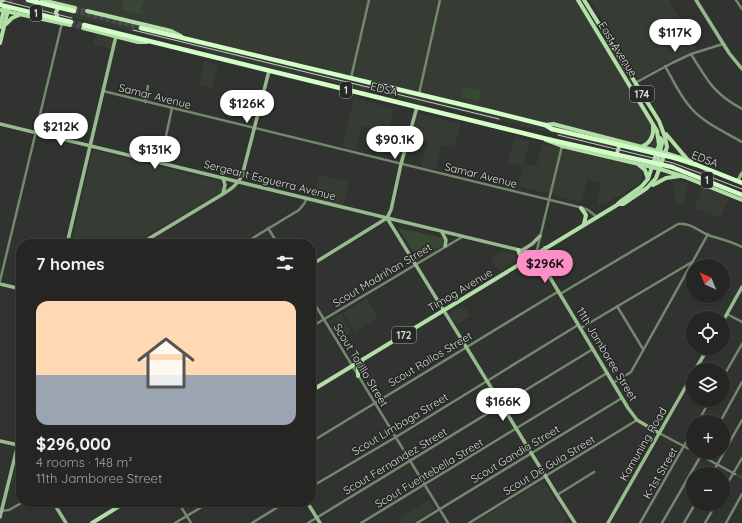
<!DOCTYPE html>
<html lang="en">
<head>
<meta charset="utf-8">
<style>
  :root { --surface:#252624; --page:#2d2e2c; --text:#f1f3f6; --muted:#a3a5a6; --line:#424341; --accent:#fb8fc6 }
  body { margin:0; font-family:Quicksand,sans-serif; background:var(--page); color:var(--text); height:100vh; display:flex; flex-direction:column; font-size:15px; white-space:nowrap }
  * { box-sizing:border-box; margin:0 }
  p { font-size:13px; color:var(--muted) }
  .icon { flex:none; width:22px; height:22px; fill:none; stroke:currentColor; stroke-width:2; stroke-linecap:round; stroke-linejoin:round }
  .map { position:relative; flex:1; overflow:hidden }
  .panel { position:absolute; left:16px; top:239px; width:300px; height:268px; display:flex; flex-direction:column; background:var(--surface); border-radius:16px; box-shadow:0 1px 3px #0004,0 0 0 1px var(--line) }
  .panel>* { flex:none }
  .needle { width:26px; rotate:316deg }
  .tools { position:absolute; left:686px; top:259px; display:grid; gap:8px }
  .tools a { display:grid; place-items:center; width:44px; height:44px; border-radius:50%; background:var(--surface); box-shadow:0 1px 3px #0004,0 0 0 1px var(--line); font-size:20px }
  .price { position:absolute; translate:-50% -34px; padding:0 9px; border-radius:14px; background:#fff; color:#222; font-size:13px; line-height:26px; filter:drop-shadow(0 1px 2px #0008) }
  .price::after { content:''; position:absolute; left:50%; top:24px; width:12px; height:9px; margin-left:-6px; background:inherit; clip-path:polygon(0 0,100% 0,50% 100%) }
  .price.active { background:var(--accent); color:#111 }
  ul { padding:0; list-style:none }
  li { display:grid; align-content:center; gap:8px; height:212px; padding:0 20px }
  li+li { border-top:1px solid var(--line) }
  li span { display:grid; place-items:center; height:124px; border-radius:12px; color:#555 }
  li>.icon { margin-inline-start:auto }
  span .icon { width:72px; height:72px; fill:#fffc; stroke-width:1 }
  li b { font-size:17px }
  h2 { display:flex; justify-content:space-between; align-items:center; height:48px; padding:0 20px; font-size:17px }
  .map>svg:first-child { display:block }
  .built { fill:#363c34 }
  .green { fill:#394835 }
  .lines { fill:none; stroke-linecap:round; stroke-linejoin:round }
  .street-tunnel { stroke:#4a4c49; stroke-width:2.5; stroke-dasharray:2.5 1; stroke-linecap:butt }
  .primary-tunnel { stroke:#4a4c49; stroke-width:4; stroke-dasharray:4 2; stroke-linecap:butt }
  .highway-tunnel { stroke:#4a4c49; stroke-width:4.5; stroke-dasharray:4.5 2; stroke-linecap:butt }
  .street { stroke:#73896e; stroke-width:2.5 }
  .secondary { stroke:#97ba8e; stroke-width:3.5 }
  .primary { stroke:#b2dfa7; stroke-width:4 }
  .highway { stroke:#d3fec8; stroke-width:4.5 }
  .tram { stroke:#c8cac7; stroke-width:1 }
  .highway-bridge { stroke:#d3fec8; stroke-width:4.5 }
  .labels { text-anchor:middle; stroke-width:3; stroke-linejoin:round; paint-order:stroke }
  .shield { fill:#272926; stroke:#a4a6a3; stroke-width:1 }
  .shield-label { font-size:10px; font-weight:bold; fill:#d9dbd9 }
  .street-label { font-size:11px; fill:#d9dbd9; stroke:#272926 }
</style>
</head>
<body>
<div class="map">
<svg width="742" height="523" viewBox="0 0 742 523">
  <rect width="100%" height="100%" fill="#313330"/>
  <g class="built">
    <polygon points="4,0 581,0 659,129 664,146 661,159 425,103 425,105 206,52 206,50"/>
    <polygon points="592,0 669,0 697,49 668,62 638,79 591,1"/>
    <polygon points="96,34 112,38 114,40 112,49 93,44"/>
    <polygon points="204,61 218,65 212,89 199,85"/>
    <polygon points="354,98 367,101 365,112 368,101 394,109 388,134 362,126 355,150 342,146"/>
    <polygon points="417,113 461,124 454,148 441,145 436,169 421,166 427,142 411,138"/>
    <polygon points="514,138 529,141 524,164 536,166 542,144 635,166 642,171 642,177 639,184 620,195 604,204 597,205 601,183 587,180 581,202 519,186 523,166 508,162"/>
    <polygon points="93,150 221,182 222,188 221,192 133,244 71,244"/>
    <polygon points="319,175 349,182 343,205 314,198"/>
    <polygon points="673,181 688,182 684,203 676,204"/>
    <polygon points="703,187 729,198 720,218 694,208"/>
    <polygon points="502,251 515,255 516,261 499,271 491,258"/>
    <polygon points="367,298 378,318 355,332 343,313"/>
    <polygon points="463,305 470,316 457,325 449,313"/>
    <polygon points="341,314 352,332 341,339 329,321"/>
    <polygon points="543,481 566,517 565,521 568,523 474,523"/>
    <polygon points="429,500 435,509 412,523 401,523 398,518"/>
  </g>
  <g class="green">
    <polygon points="124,0 144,0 140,11 142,13 146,12 145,15 122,10"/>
    <polygon points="464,87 481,91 478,101 461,97"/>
    <polygon points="398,228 443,238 443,245 418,259"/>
  </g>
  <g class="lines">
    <polyline class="street-tunnel" points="735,474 742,478"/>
    <g class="primary-tunnel">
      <polyline points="5,7 6,0"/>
      <polyline points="9,8 11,0"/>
      <polyline points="75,8 87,11"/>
      <polyline points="70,25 83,28"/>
    </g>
    <g class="highway-tunnel">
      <polyline points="74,11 141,28"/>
      <polyline points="71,22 84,25"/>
    </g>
    <g class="street">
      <polyline points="736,0 742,9"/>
      <path d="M691,54C708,81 713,93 742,109"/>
      <path d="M665,66C673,80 680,96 691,108C704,123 725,132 742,142"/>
      <polyline points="351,78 369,0"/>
      <polyline points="635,83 672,63 691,54 723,44"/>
      <polyline points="103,91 579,207 588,210 597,217"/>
      <polyline points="419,94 440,0"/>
      <polyline points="145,102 148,86"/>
      <polyline points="166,136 172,108"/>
      <polyline points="268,228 278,244"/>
      <polyline points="243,244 299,210 304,204 307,198"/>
      <polyline points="536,254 562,146"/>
      <polyline points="0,281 62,23"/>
      <path d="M560,294L678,224C689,222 699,231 708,235C720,239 731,241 742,247"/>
      <polyline points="311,298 448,523"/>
      <polyline points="617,306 643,349"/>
      <polyline points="727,314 742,322"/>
      <polyline points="311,327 462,237"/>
      <polyline points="581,328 692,262"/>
      <polyline points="723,377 742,344"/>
      <polyline points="613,383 631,372 708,234"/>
      <polyline points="698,422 710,400"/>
      <polyline points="720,422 742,382"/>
      <polyline points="659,433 693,451"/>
      <polyline points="311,442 559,291"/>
      <polyline points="694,452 735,474"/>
      <polyline points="712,474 742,420"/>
      <polyline points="311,487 396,437 578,325"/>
      <polyline points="723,491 742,458"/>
      <polyline points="557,495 594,472"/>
      <polyline points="178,502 191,523"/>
      <polyline points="1,511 9,510 23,502"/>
      <polyline points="175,523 210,502"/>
      <polyline points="252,523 286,502"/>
      <polyline points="308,523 593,349"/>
      <polyline points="361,523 607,373"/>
      <polyline points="417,523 622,398"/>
      <polyline points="469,523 637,420"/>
      <polyline points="640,523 693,430"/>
      <polyline points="662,523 703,452"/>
      <polyline points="684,523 695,504"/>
      <polyline points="705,523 716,504"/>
      <polyline points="726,523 742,494"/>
    </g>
    <g class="secondary">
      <polyline points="696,0 729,53 742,69"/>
      <polyline points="0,124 536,254 628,408 637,420 659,433"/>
      <polyline points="223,178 225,185 223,193"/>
      <polyline points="738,180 742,173"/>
      <polyline points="387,218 557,495 575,523"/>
      <polyline points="442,232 446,240 445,246"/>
      <polyline points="67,244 116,36"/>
      <path d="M140,244L223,194C231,189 237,185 242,176L269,71"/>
      <polyline points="521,251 532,244 540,236"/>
      <polyline points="311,265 387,218 391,210 401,164 417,107"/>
      <polyline points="0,284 21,289"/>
      <polyline points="723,321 742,287"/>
      <polyline points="695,370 708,348"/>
      <polyline points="0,441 18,445 21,443"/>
      <polyline points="18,445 21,450"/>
      <polyline points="53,502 66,523"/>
      <polyline points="307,502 320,523"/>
      <polyline points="0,517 21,432"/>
      <polyline points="608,523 693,374"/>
    </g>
    <g class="primary">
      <polyline points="42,0 75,8"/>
      <polyline points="584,0 659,121 665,137 667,147 656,178 647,188 623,204 618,204"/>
      <polyline points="0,2 3,0"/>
      <polyline points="0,10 70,25"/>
      <polyline points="87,11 171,31 181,36"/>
      <polyline points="58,21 56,12 60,5"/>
      <polyline points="6,24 12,18 19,15"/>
      <polyline points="0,27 4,9"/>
      <polyline points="83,28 138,42 147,42"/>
      <polyline points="0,43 8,10"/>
      <polyline points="545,125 553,124 665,153 691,161"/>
      <polyline points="666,134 687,159"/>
      <polyline points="546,140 562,146 660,169 685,177 742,200"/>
      <path d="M641,147C651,143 654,136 653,126"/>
      <polyline points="616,157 620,143"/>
      <polyline points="639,165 645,170 648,179"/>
      <polyline points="657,165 662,143 662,140 660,138"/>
      <polyline points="653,185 666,178 680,176"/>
      <polyline points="581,208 586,215 584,224"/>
      <polyline points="518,250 521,257 520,264"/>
      <polyline points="522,263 534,264 544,268"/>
      <polyline points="542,264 545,248"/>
      <polyline points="358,376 358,368 362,361"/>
      <polyline points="311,391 617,205 620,202 641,187 648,179 659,145 657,131 578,0"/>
      <polyline points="92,523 126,502"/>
    </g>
    <g class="highway">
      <polyline points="84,25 551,140"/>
      <polyline points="141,28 493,112 545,125 552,129"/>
      <polyline points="675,158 697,165 742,183"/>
      <polyline points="672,167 742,195"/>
    </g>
    <g class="tram">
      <polyline points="0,0 72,18"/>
      <polyline points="133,30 499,119"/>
      <polyline points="558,135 673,163 742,189"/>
    </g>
    <g class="highway-bridge">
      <polyline points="28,0 74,11"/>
      <polyline points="0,5 71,22"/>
      <polyline points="552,129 675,158"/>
      <polyline points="551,140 672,167"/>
    </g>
  </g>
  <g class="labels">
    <g class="shield">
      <rect x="30" y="5" width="12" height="16" rx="3"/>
      <rect x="340" y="82" width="12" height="16" rx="3"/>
      <rect x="630" y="86" width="24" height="16" rx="3"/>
      <rect x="701" y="172" width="12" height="16" rx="3"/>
      <rect x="392" y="327" width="24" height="16" rx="3"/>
    </g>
    <g class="shield-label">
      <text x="36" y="17">1</text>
      <text x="346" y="94">1</text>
      <text x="642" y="98">174</text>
      <text x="707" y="184">1</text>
      <text x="404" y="339">172</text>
    </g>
    <g class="street-label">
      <text transform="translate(618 49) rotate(58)" y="4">East Avenue</text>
      <text transform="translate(384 89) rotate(14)" y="4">EDSA</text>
      <text transform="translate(155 96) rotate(14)" y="4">Samar Avenue</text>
      <text transform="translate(705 159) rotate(21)" y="4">EDSA</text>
      <text transform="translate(481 175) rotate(14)" y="4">Samar Avenue</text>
      <text transform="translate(270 180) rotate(14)" y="4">Sergeant Esguerra Avenue</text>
      <text transform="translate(382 275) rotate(-31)" y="4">Scout Madriñan Street</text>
      <text transform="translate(460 290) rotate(-31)" y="4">Timog Avenue</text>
      <text transform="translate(607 354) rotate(59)" y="4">11th Jamboree Street</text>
      <text transform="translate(430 359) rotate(-31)" y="4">Scout Rallos Street</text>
      <text transform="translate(361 365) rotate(59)" y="4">Scout Torillo Street</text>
      <text transform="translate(400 424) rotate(-31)" y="4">Scout Limbaga Street</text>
      <text transform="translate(643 444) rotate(-60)" y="4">Kamuning Road</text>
      <text transform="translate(515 454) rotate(-31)" y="4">Scout Gandia Street</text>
      <text transform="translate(395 461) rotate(-31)" y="4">Scout Fernandez Street</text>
      <text transform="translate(549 465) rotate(-31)" y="4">Scout De Guia Street</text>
      <text transform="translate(429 473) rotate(-31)" y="4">Scout Fuentebella Street</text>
      <text transform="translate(660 473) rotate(-60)" y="4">K-1st Street</text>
    </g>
  </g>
</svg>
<div class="tools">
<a><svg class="needle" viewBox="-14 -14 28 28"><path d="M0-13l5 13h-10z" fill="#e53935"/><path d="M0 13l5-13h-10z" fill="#a3a5a6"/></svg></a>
<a><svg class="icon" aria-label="locate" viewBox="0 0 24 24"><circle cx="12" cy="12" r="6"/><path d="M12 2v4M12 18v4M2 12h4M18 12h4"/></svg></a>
<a><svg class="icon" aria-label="layers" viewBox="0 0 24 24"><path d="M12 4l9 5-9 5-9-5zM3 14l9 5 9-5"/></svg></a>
<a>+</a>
<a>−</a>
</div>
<b class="price" style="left:675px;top:53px">$117K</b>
<b class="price" style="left:247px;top:124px">$126K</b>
<b class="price" style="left:61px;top:147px">$212K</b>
<b class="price" style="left:395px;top:160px">$90.1K</b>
<b class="price" style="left:155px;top:170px">$131K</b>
<b class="price active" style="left:545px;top:284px">$296K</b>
<b class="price" style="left:503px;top:422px">$166K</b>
<section class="panel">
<h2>7 homes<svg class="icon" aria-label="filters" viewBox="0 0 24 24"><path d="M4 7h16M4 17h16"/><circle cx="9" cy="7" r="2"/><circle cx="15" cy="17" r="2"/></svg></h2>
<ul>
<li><span style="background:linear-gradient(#ffd9b3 60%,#9aa5b1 0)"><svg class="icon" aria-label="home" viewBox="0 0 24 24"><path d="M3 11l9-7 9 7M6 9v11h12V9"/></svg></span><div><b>$296,000</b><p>4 rooms · 148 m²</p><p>11th Jamboree Street</p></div></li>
</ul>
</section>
</div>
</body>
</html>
